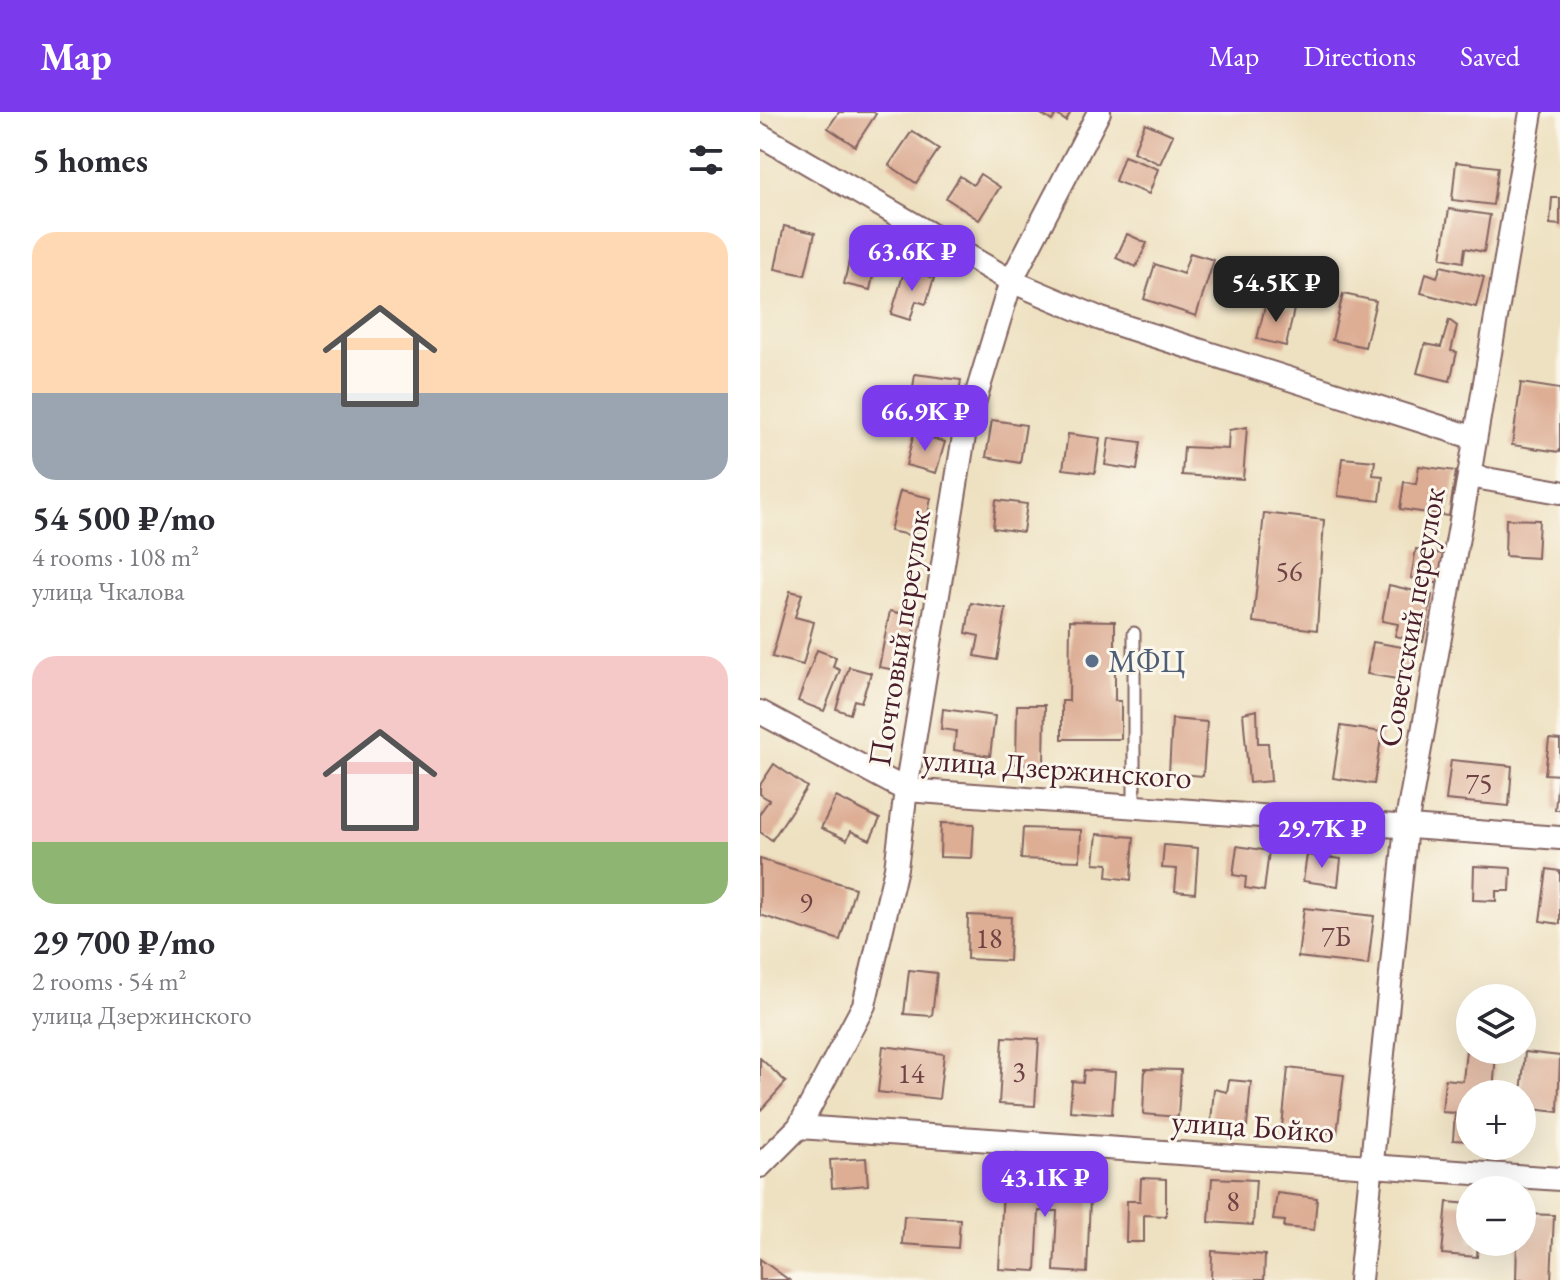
<!DOCTYPE html>
<html lang="en">
<head>
<meta charset="utf-8">
<style>
  :root { --surface:#fff; --page:#f7f7f7; --text:#2b2b33; --muted:#7c7c81; --accent:#7c3aed }
  body { margin:0; font-family:"EB Garamond",serif; background:var(--page); color:var(--text); height:100vh; display:flex; flex-direction:column; font-size:30px; white-space:nowrap }
  * { box-sizing:border-box; margin:0 }
  p { font-size:26px; color:var(--muted) }
  .icon { flex:none; width:44px; height:44px; fill:none; stroke:currentColor; stroke-width:2; stroke-linecap:round; stroke-linejoin:round }
  .map { position:relative; flex:1; overflow:hidden }
  .details { display:flex; flex-direction:column; background:var(--surface); width:760px }
  .details>* { flex:none }
  .buttons { position:absolute; left:696px; top:872px; display:grid; gap:16px }
  .buttons a { display:grid; place-items:center; width:80px; height:80px; border-radius:50%; background:var(--surface); box-shadow:0 8px 32px #0002; font-size:40px }
  .price { position:absolute; translate:-50% -68px; padding:0 18px; border-radius:16px; background:var(--accent); color:#fff; font-size:26px; line-height:52px; filter:drop-shadow(0 2px 4px #0008) }
  .price::after { content:''; position:absolute; left:50%; top:48px; width:24px; height:18px; margin-left:-12px; background:inherit; clip-path:polygon(0 0,100% 0,50% 100%) }
  .price.active { background:#222; color:#fff }
  ul { padding:0; list-style:none }
  li { display:grid; align-content:center; gap:16px; height:424px; padding:0 32px }
  li span { display:grid; place-items:center; height:248px; border-radius:24px; color:#555 }
  li>.icon { margin-inline-start:auto }
  span .icon { width:144px; height:144px; fill:#fffc; stroke-width:1 }
  li b { font-size:34px }
  h2 { display:flex; justify-content:space-between; align-items:center; height:96px; padding:0 32px; font-size:34px }
  header { display:flex; align-items:center; gap:48px; box-sizing:border-box; height:112px; padding:0 40px; background:var(--accent); color:#fff }
  header strong { font-size:38px }
  nav { display:flex; gap:44px; margin-inline-start:auto; font-size:28px }
  main { display:flex; flex:1; min-height:0 }
  .map>svg:first-child { display:block }
  .building { fill:#ddad94 }
  .lines { fill:none; stroke-linecap:round; stroke-linejoin:round }
  .service-casing { stroke:#836360; stroke-width:15 }
  .minor-casing { stroke:#836360; stroke-width:26 }
  .service { stroke:#fff; stroke-width:11 }
  .minor { stroke:#fff; stroke-width:22 }
  .service-dot { fill:#5c6f8a; stroke:#fbf7ec; stroke-width:3 }
  .labels { text-anchor:middle; stroke-width:6; stroke-linejoin:round; paint-order:stroke }
  .number-label { font-size:28px; fill:#6f4245 }
  .street-label { font-size:32px; fill:#4a1f2b; stroke:#fbf7ec }
  .service-label { font-size:32px; fill:#4e5e75; stroke:#fbf7ec; text-anchor:start }
</style>
</head>
<body>
<header>
<strong>Map</strong>
<nav><a>Map</a><a>Directions</a><a>Saved</a></nav>
</header>
<main>
<section class="details">
<h2>5 homes<svg class="icon" aria-label="filters" viewBox="0 0 24 24"><path d="M4 7h16M4 17h16"/><circle cx="9" cy="7" r="2"/><circle cx="15" cy="17" r="2"/></svg></h2>
<ul>
<li><span style="background:linear-gradient(#ffd9b3 65%,#9aa5b1 0)"><svg class="icon" aria-label="home" viewBox="0 0 24 24"><path d="M3 11l9-7 9 7M6 9v11h12V9"/></svg></span><div><b>54 500 ₽/mo</b><p>4 rooms · 108 m²</p><p>улица Чкалова</p></div></li>
<li><span style="background:linear-gradient(#f6c9c9 75%,#8fb573 0)"><svg class="icon" aria-label="home" viewBox="0 0 24 24"><path d="M3 11l9-7 9 7M6 9v11h12V9"/></svg></span><div><b>29 700 ₽/mo</b><p>2 rooms · 54 m²</p><p>улица Дзержинского</p></div></li>
</ul>
</section>
<div class="map">
<svg width="800" height="1168" viewBox="0 0 800 1168">
  <rect width="100%" height="100%" fill="#fbf7ec"/>
  <filter id="ink" filterUnits="userSpaceOnUse"><feTurbulence type="fractalNoise" baseFrequency=".0125" numOctaves="2"/><feDisplacementMap in="SourceGraphic" scale="16" xChannelSelector="R" yChannelSelector="G"/><feConvolveMatrix kernelMatrix="1 2 1 2 8 2 1 2 1" color-interpolation-filters="sRGB"/></filter>
  <filter id="wash" filterUnits="userSpaceOnUse"><feTurbulence type="fractalNoise" baseFrequency=".006" numOctaves="4" result="noise"/><feDisplacementMap in="SourceGraphic" scale="32" xChannelSelector="R" yChannelSelector="G"/><feGaussianBlur stdDeviation="1.8" result="paint"/><feColorMatrix in="noise" values="0 0 0 0 0 0 0 0 0 0 0 0 0 0 0 0 0 1.4 0 .05"/><feComposite in="paint" operator="in"/></filter>
  <g filter="url(#wash)">
    <rect width="100%" height="100%" fill="#eee1c1"/>
    <g id="blocks">
      <g class="building">
        <polygon points="79,0 114,0 116,2 95,34 68,16"/>
        <polygon points="278,0 311,0 306,9 296,2 292,9"/>
        <polygon points="385,11 413,23 400,52 373,40"/>
        <polygon points="152,19 179,37 156,71 129,53"/>
        <polygon points="364,44 398,57 389,82 355,69"/>
        <polygon points="696,50 738,55 733,93 692,88"/>
        <polygon points="220,62 240,75 219,108 186,86 200,64 213,73"/>
        <polygon points="792,86 800,86 800,113 790,112"/>
        <polygon points="689,97 730,103 724,140 705,136 703,150 681,146"/>
        <polygon points="24,114 55,121 45,163 15,157"/>
        <polygon points="367,122 387,131 376,155 356,146"/>
        <polygon points="92,135 118,141 110,178 84,172"/>
        <polygon points="430,141 454,148 436,204 384,187 395,152 423,162"/>
        <polygon points="681,154 724,165 716,195 661,181 666,161 677,165"/>
        <polygon points="145,157 174,166 166,192 156,189 150,208 131,202"/>
        <polygon points="583,182 616,189 605,235 572,228"/>
        <polygon points="506,190 534,197 526,234 497,227"/>
        <polygon points="689,208 697,214 691,239 697,240 690,269 657,261 665,232 681,235"/>
        <polygon points="155,262 201,268 196,302 150,296"/>
        <polygon points="761,271 800,277 800,340 752,333"/>
        <polygon points="232,308 266,313 260,351 226,345"/>
        <polygon points="487,315 483,367 422,363 424,335 468,337 469,318"/>
        <polygon points="154,321 185,330 176,361 146,353"/>
        <polygon points="308,322 340,326 335,361 303,357"/>
        <polygon points="349,326 381,330 377,358 345,353"/>
        <polygon points="582,346 615,349 613,363 623,364 620,389 578,384"/>
        <polygon points="659,354 696,359 689,404 640,397 644,370 656,372"/>
        <polygon points="140,379 171,386 165,416 156,414 154,424 130,419"/>
        <polygon points="236,388 267,392 263,420 233,416"/>
        <polygon points="504,401 564,408 557,518 493,510"/>
        <polygon points="746,407 779,408 777,446 745,444"/>
        <polygon points="656,437 687,443 681,472 651,466"/>
        <polygon points="629,473 672,483 663,530 635,524 638,512 622,509"/>
        <polygon points="30,479 42,482 35,505 54,510 43,553 12,545"/>
        <polygon points="211,491 246,497 237,548 215,544 219,524 206,521"/>
        <polygon points="130,499 157,505 146,560 119,555"/>
        <polygon points="310,508 355,509 355,589 361,589 361,627 302,627 302,589 309,589"/>
        <polygon points="613,530 654,537 649,569 607,562"/>
        <polygon points="57,538 76,545 73,555 80,558 64,599 38,589"/>
        <polygon points="89,555 111,561 101,590 94,588 90,602 76,597"/>
        <polygon points="257,593 285,593 284,653 256,652"/>
        <polygon points="183,597 235,604 230,644 194,638 196,619 181,617"/>
        <polygon points="497,598 498,631 508,631 511,669 489,671 483,601"/>
        <polygon points="412,607 447,610 443,664 409,661"/>
        <polygon points="581,614 622,620 614,672 573,666"/>
        <polygon points="789,627 800,628 800,663 785,662"/>
        <polygon points="691,648 752,654 749,694 686,688"/>
        <polygon points="14,652 47,675 12,728 0,720 0,701 9,688 0,682 0,673"/>
        <polygon points="798,665 800,665 800,698 795,698"/>
        <polygon points="76,685 120,707 110,728 91,719 87,728 61,716"/>
        <polygon points="181,711 214,712 212,746 180,745"/>
        <polygon points="263,716 321,718 320,749 261,747"/>
        <polygon points="337,722 374,725 371,768 347,765 348,752 334,751"/>
        <polygon points="404,733 438,736 435,781 415,779 417,757 402,756"/>
        <polygon points="477,734 509,739 504,779 485,776 486,765 473,763"/>
        <polygon points="547,743 581,747 578,774 543,769"/>
        <polygon points="0,747 95,776 80,828 0,803"/>
        <polygon points="714,754 751,756 750,779 736,779 736,789 713,788"/>
        <polygon points="787,757 800,759 800,812 780,809"/>
        <polygon points="544,796 614,804 608,853 538,845"/>
        <polygon points="208,803 251,805 249,849 207,847"/>
        <polygon points="149,858 177,861 172,904 144,902"/>
        <polygon points="243,925 279,927 275,994 239,992"/>
        <polygon points="123,934 184,942 179,987 118,980"/>
        <polygon points="706,938 736,940 733,982 710,982 710,1029 693,1028 695,1001 682,1000 685,967 703,969"/>
        <polygon points="765,940 800,944 798,1000 762,996 761,982"/>
        <polygon points="0,946 26,970 0,999"/>
        <polygon points="528,956 584,963 577,1022 522,1015"/>
        <polygon points="385,957 421,958 418,1005 383,1002"/>
        <polygon points="324,958 355,960 352,1002 310,999 312,969 323,970"/>
        <polygon points="469,968 491,970 487,1014 451,1010 454,977 467,980"/>
        <polygon points="106,1046 108,1073 72,1076 70,1048"/>
        <polygon points="244,1057 331,1062 327,1161 294,1159 297,1099 279,1099 276,1159 239,1157"/>
        <polygon points="381,1066 406,1067 406,1104 384,1103 384,1130 366,1130 367,1089 380,1089"/>
        <polygon points="452,1066 496,1068 493,1113 449,1110"/>
        <polygon points="517,1081 557,1086 554,1118 524,1115 525,1109 513,1108"/>
        <polygon points="687,1090 710,1092 710,1130 718,1130 717,1145 682,1142"/>
        <polygon points="762,1102 794,1103 791,1168 756,1168 757,1130 762,1130"/>
        <polygon points="144,1104 200,1107 198,1136 142,1132"/>
        <polygon points="452,1139 505,1143 504,1168 451,1168"/>
        <polygon points="0,1147 29,1168 0,1168"/>
      </g>
    </g>
  </g>
  <g filter="url(#ink)">
    <use href="#blocks" fill-opacity="0" stroke="#836360" stroke-width="2"/>
    <g class="lines">
      <defs>
        <polyline id="service" points="374,521 374,694"/>
        <g id="minor">
          <polyline points="0,23 251,169 341,207 715,326"/>
          <polyline points="709,364 800,380"/>
          <polyline points="0,600 146,678 800,726"/>
          <polyline points="39,1015 800,1067"/>
          <polyline points="0,1054 39,1015 104,893 136,756 146,678 204,324 251,169 339,0"/>
          <polyline points="600,1168 646,714 709,364 771,0"/>
        </g>
      </defs>
      <use href="#service" class="service-casing"/>
      <use href="#minor" class="minor-casing"/>
      <use href="#service" class="service"/>
      <use href="#minor" class="minor"/>
    </g>
  </g>
  <circle class="service-dot" cx="332" cy="549" r="8"/>
  <g class="labels">
    <g class="number-label">
      <text x="529" y="469">56</text>
      <text x="719" y="681">75</text>
      <text x="46" y="800">9</text>
      <text x="576" y="834">7Б</text>
      <text x="229" y="836">18</text>
      <text x="259" y="969">3</text>
      <text x="151" y="971">14</text>
      <text x="473" y="1099">8</text>
    </g>
    <g class="street-label">
      <text transform="translate(651 505) rotate(-80)" y="11">Советский переулок</text>
      <text transform="translate(139 526) rotate(-81)" y="11">Почтовый переулок</text>
      <text transform="translate(297 656) rotate(4)" y="11">улица Дзержинского</text>
      <text transform="translate(493 1014) rotate(4)" y="11">улица Бойко</text>
    </g>
    <g class="service-label">
      <text x="348" y="560">МФЦ</text>
    </g>
  </g>
</svg>
<div class="buttons">
<a><svg class="icon" aria-label="layers" viewBox="0 0 24 24"><path d="M12 4l9 5-9 5-9-5zM3 14l9 5 9-5"/></svg></a>
<a>+</a>
<a>−</a>
</div>
<b class="price" style="left:152px;top:181px">63.6K ₽</b>
<b class="price active" style="left:516px;top:212px">54.5K ₽</b>
<b class="price" style="left:165px;top:341px">66.9K ₽</b>
<b class="price" style="left:562px;top:758px">29.7K ₽</b>
<b class="price" style="left:285px;top:1107px">43.1K ₽</b>
</div>
</main>
</body>
</html>
